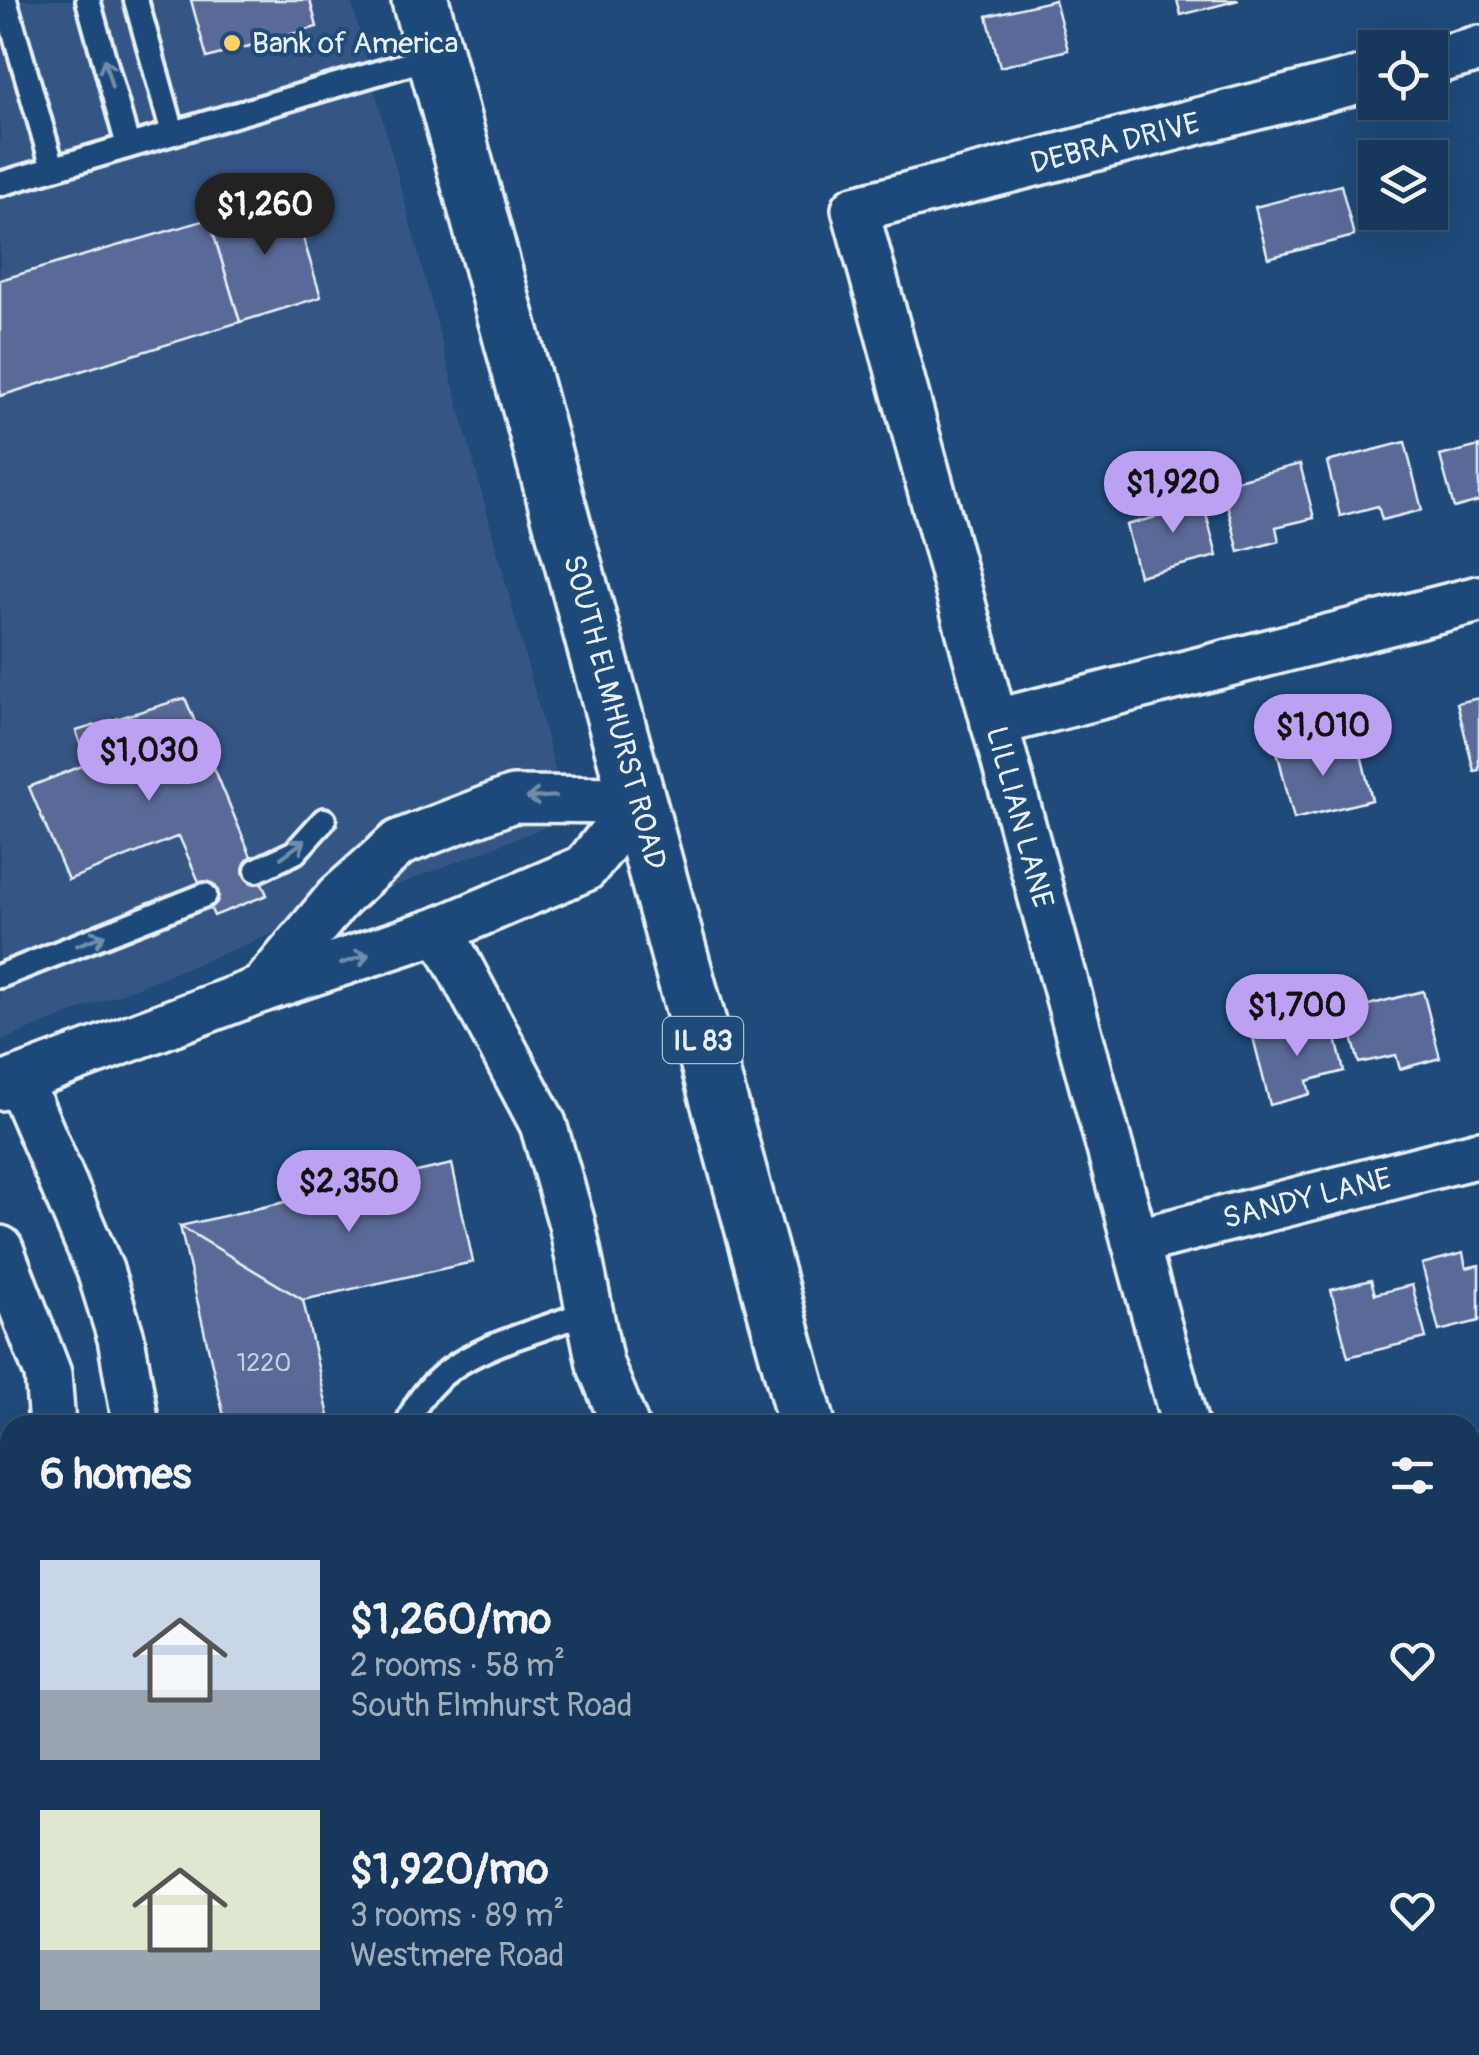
<!DOCTYPE html>
<html lang="en">
<head>
<meta charset="utf-8">
<style>
  :root { --surface:#17385c; --page:#203f62; --text:#f1f3f6; --muted:#9eacbb; --line:#365272; --accent:#bca0f2 }
  body { margin:0; font-family:Pangolin,sans-serif; background:var(--page); color:var(--text); height:100vh; display:flex; flex-direction:column; font-size:38px; white-space:nowrap }
  * { box-sizing:border-box; margin:0 }
  p { font-size:32px; color:var(--muted) }
  .icon { flex:none; width:55px; height:55px; fill:none; stroke:currentColor; stroke-width:2; stroke-linecap:round; stroke-linejoin:round }
  .map { position:relative; flex:1; overflow:hidden }
  .side { position:absolute; left:0px; top:1415px; width:1480px; height:640px; display:flex; flex-direction:column; background:var(--surface); border-radius:30px 30px 0 0; box-shadow:0 10px 40px #0002,0 0 0 2px var(--line) }
  .side>* { flex:none }
  .controls { position:absolute; left:1358px; top:30px; display:grid; gap:20px }
  .controls a { display:grid; place-items:center; width:90px; height:90px; border-radius:0px; background:var(--surface); box-shadow:0 10px 40px #0002,0 0 0 2px var(--line); font-size:50px }
  .price { position:absolute; translate:-50% -85px; padding:0 22px; border-radius:35px; background:var(--accent); color:#111; font-size:32px; line-height:65px; filter:drop-shadow(0 2px 5px #0008) }
  .price::after { content:''; position:absolute; left:50%; top:60px; width:30px; height:22px; margin-left:-15px; background:inherit; clip-path:polygon(0 0,100% 0,50% 100%) }
  .price.selected { background:#222; color:#fff }
  ul { padding:0; list-style:none }
  li { display:flex; align-items:center; gap:30px; height:250px; padding:0 40px }
  li span { display:grid; place-items:center; flex:none; width:280px; height:200px; border-radius:0px; color:#555 }
  li>.icon { margin-inline-start:auto }
  span .icon { width:120px; height:120px; fill:#fffc; stroke-width:1 }
  li b { font-size:42px }
  h2 { display:flex; justify-content:space-between; align-items:center; height:120px; padding:0 40px; font-size:42px }
  .map>svg:first-child { display:block }
  .built { fill:#355785 }
  .green { fill:#52828c; stroke:#9dbac2; stroke-width:2.5 }
  .building { fill:#5a6a98; stroke:#e8f1f8; stroke-width:2.5 }
  .lines { fill:none; stroke-linecap:round; stroke-linejoin:round }
  .lane-casing { stroke:#e8f1f8; stroke-width:30 }
  .street-casing { stroke:#e8f1f8; stroke-width:52 }
  .primary-casing { stroke:#e8f1f8; stroke-width:62 }
  .path { stroke:#e8f1f8; stroke-width:6; stroke-dasharray:2.5 8; stroke-linecap:butt }
  .lane { stroke:#1f4a7a; stroke-width:22 }
  .street { stroke:#1f4a7a; stroke-width:45 }
  .primary { stroke:#1f4a7a; stroke-width:55 }
  .oneway { stroke:#6f8dac }
  .poi-dot { fill:#ffd166; stroke:#1f4a7a; stroke-width:4 }
  .labels { text-anchor:middle; stroke-width:8; stroke-linejoin:round; paint-order:stroke }
  .number-label { font-size:25px; fill:#c4cfe0 }
  .shield { fill:#1f4a7a; stroke:#acbfd2; stroke-width:2.5 }
  .shield-label { font-size:28px; font-weight:bold; fill:#e8f1f8 }
  .poi-label { font-size:30px; fill:#e8f1f8; stroke:#1f4a7a; text-anchor:start }
  .street-label { font-size:30px; fill:#e8f1f8; stroke:#1f4a7a }
</style>
</head>
<body>
<div class="map">
<svg width="1479" height="2055" viewBox="0 0 1479 2055">
  <rect width="100%" height="100%" fill="#1f4a7a"/>
  <filter id="ink" filterUnits="userSpaceOnUse"><feTurbulence type="fractalNoise" baseFrequency=".01" numOctaves="2"/><feDisplacementMap in="SourceGraphic" scale="20" xChannelSelector="R" yChannelSelector="G"/><feConvolveMatrix kernelMatrix="1 2 1 2 8 2 1 2 1" color-interpolation-filters="sRGB"/></filter>
  <g filter="url(#ink)">
    <polygon class="built" points="0,0 351,0 568,818 0,1041"/>
    <polygon class="green" points="1479,1987 1479,2055 1216,2055 1254,2045 1470,2045 1470,1989"/>
    <g class="building">
      <polygon points="191,0 310,0 317,27 207,58"/>
      <polygon points="1055,0 1068,50 1000,67 987,16"/>
      <polygon points="1177,0 1239,0 1181,15"/>
      <polygon points="1430,168 1442,214 1374,232 1361,180 1375,176 1375,212 1430,212"/>
      <polygon points="1341,185 1354,236 1268,258 1255,207"/>
      <polygon points="290,195 321,297 240,322 209,219"/>
      <polygon points="209,219 240,322 0,396 0,280"/>
      <polygon points="1405,442 1422,510 1382,520 1378,506 1340,516 1327,462"/>
      <polygon points="1479,446 1479,501 1454,508 1440,456"/>
      <polygon points="1300,464 1314,518 1276,527 1279,541 1239,552 1222,484"/>
      <polygon points="1200,491 1217,556 1139,576 1126,525 1163,515 1159,501"/>
      <polygon points="185,698 267,895 214,916 179,836 68,880 29,787 87,764 76,731"/>
      <polygon points="1479,698 1479,770 1474,771 1457,703"/>
      <polygon points="1318,741 1322,756 1359,746 1372,800 1294,819 1277,751"/>
      <polygon points="1423,991 1440,1058 1400,1069 1396,1055 1359,1063 1345,1011"/>
      <polygon points="1331,1018 1344,1071 1307,1081 1310,1094 1270,1105 1253,1037"/>
      <polygon points="452,1164 473,1262 303,1300 180,1226"/>
      <polygon points="180,1226 303,1300 331,1425 226,1425"/>
      <polygon points="1463,1253 1466,1268 1479,1265 1479,1321 1439,1331 1422,1264"/>
      <polygon points="1371,1280 1375,1294 1412,1285 1426,1338 1348,1357 1331,1290"/>
      <polygon points="1470,1514 1479,1549 1479,1606 1470,1608"/>
      <polygon points="18,2045 79,2045 81,2055 20,2055"/>
      <polygon points="387,2045 500,2045 471,2055 390,2055"/>
      <polygon points="586,2045 701,2045 705,2055 589,2055"/>
    </g>
    <g class="lines">
      <defs>
        <g id="lane">
          <polyline points="5,0 53,168"/>
          <polyline points="88,0 128,146"/>
          <polyline points="136,0 173,133"/>
          <polyline points="0,184 435,56"/>
          <polyline points="257,870 295,852 324,820"/>
          <polyline points="0,976 205,895"/>
          <path d="M407,1425C433,1351 523,1339 586,1312"/>
          <polyline points="330,2045 335,2055"/>
        </g>
        <g id="street">
          <polyline points="1430,62 1479,49"/>
          <polyline points="994,723 1479,599"/>
          <polyline points="440,930 543,1124 572,1224 600,1364 625,1425"/>
          <polyline points="262,989 339,897 399,843 513,799 639,800"/>
          <polyline points="19,1080 100,1270 121,1338 136,1425"/>
          <polyline points="0,1087 262,989 440,930 585,868 639,800"/>
          <polyline points="1135,1242 1479,1154"/>
          <polyline points="0,1249 48,1374 52,1425"/>
          <polyline points="1185,1425 855,209 1375,76"/>
          <polyline points="1470,1708 1479,1706"/>
          <polyline points="0,1909 10,1905"/>
          <polyline points="815,2045 818,2055"/>
        </g>
        <g id="primary">
          <polyline points="420,0 807,1425"/>
          <polyline points="976,2045 979,2055"/>
        </g>
      </defs>
      <use href="#lane" class="lane-casing"/>
      <use href="#street" class="street-casing"/>
      <use href="#primary" class="primary-casing"/>
      <polyline class="path" points="1444,2055 1479,2042"/>
      <use href="#lane" class="lane"/>
      <use href="#street" class="street"/>
      <use href="#primary" class="primary"/>
    </g>
    <defs><path id="oneway-shaft" d="M-6 0H5M1.5-3L5.5 0L1.5 3" fill="none" stroke-width="1.6" stroke-linecap="round" stroke-linejoin="round" transform="scale(2.5)"/></defs>
    <g class="oneway">
      <use href="#oneway-shaft" transform="translate(108 73) rotate(-105)"/>
      <use href="#oneway-shaft" transform="translate(541 797) rotate(177)"/>
      <use href="#oneway-shaft" transform="translate(293 849) rotate(-36)"/>
      <use href="#oneway-shaft" transform="translate(91 940) rotate(-21)"/>
      <use href="#oneway-shaft" transform="translate(355 959) rotate(-18)"/>
    </g>
  </g>
  <circle class="poi-dot" cx="232" cy="43" r="10"/>
  <g class="labels">
    <g class="number-label">
      <text x="264" y="1371">1220</text>
    </g>
    <rect class="shield" x="663" y="1017" width="80" height="46" rx="8"/>
    <g class="shield-label">
      <text x="703" y="1050">IL 83</text>
    </g>
    <g class="poi-label">
      <text x="252" y="53">Bank of America</text>
    </g>
    <g class="street-label">
      <text transform="translate(1115 143) rotate(-14)" y="10">DEBRA DRIVE</text>
      <text transform="translate(615 712) rotate(75)" y="10">SOUTH ELMHURST ROAD</text>
      <text transform="translate(1020 817) rotate(75)" y="10">LILLIAN LANE</text>
      <text transform="translate(1307 1198) rotate(-14)" y="10">SANDY LANE</text>
    </g>
  </g>
</svg>
<div class="controls">
<a><svg class="icon" aria-label="locate" viewBox="0 0 24 24"><circle cx="12" cy="12" r="6"/><path d="M12 2v4M12 18v4M2 12h4M18 12h4"/></svg></a>
<a><svg class="icon" aria-label="layers" viewBox="0 0 24 24"><path d="M12 4l9 5-9 5-9-5zM3 14l9 5 9-5"/></svg></a>
</div>
<b class="price selected" style="left:265px;top:258px">$1,260</b>
<b class="price" style="left:1173px;top:536px">$1,920</b>
<b class="price" style="left:1323px;top:779px">$1,010</b>
<b class="price" style="left:149px;top:804px">$1,030</b>
<b class="price" style="left:1297px;top:1059px">$1,700</b>
<b class="price" style="left:349px;top:1235px">$2,350</b>
<section class="side">
<h2>6 homes<svg class="icon" aria-label="filters" viewBox="0 0 24 24"><path d="M4 7h16M4 17h16"/><circle cx="9" cy="7" r="2"/><circle cx="15" cy="17" r="2"/></svg></h2>
<ul>
<li><span style="background:linear-gradient(#c9d6e8 65%,#9aa5b1 0)"><svg class="icon" aria-label="home" viewBox="0 0 24 24"><path d="M3 11l9-7 9 7M6 9v11h12V9"/></svg></span><div><b>$1,260/mo</b><p>2 rooms · 58 m²</p><p>South Elmhurst Road</p></div><svg class="icon" aria-label="heart" viewBox="0 0 24 24"><path d="M12 20l-8-8c-3-5 5-10 8-4 3-6 11-1 8 4z"/></svg></li>
<li><span style="background:linear-gradient(#dfe7d0 70%,#9aa5b1 0)"><svg class="icon" aria-label="home" viewBox="0 0 24 24"><path d="M3 11l9-7 9 7M6 9v11h12V9"/></svg></span><div><b>$1,920/mo</b><p>3 rooms · 89 m²</p><p>Westmere Road</p></div><svg class="icon" aria-label="heart" viewBox="0 0 24 24"><path d="M12 20l-8-8c-3-5 5-10 8-4 3-6 11-1 8 4z"/></svg></li>
</ul>
</section>
</div>
</body>
</html>
